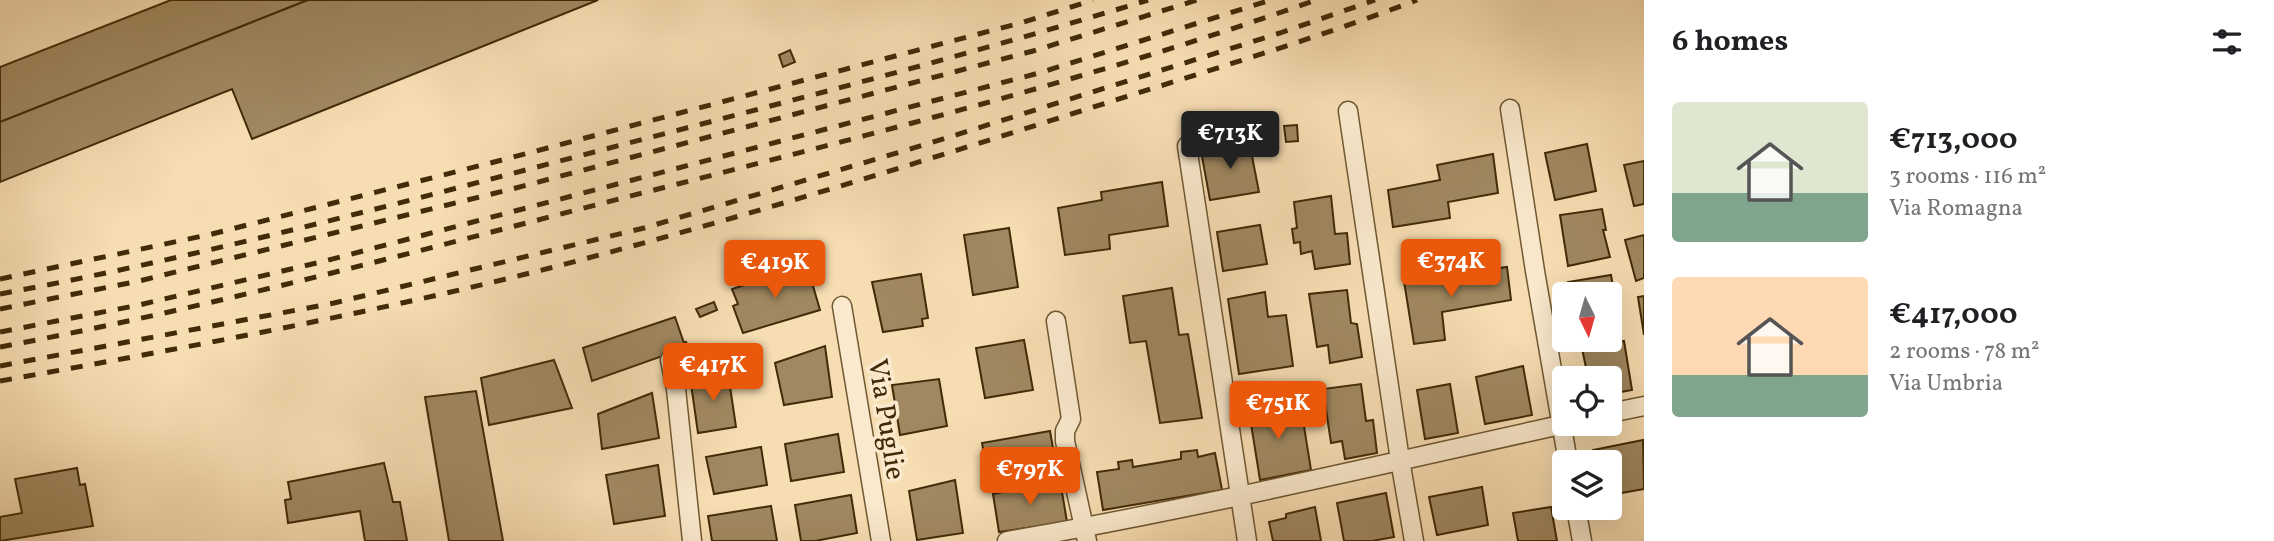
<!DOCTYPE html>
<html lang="en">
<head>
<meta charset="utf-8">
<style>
  :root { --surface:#fff; --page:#f2f2f2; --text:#202124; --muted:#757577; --accent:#ea580c }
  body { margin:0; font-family:Vollkorn,serif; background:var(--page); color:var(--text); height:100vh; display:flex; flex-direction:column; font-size:26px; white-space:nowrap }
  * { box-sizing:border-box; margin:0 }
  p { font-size:23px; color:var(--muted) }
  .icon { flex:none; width:38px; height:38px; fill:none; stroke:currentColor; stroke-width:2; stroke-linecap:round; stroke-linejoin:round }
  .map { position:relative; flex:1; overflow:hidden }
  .details { display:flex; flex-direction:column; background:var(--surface); width:630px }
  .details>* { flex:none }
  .needle { width:46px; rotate:175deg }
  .buttons { position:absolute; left:1552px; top:282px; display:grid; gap:14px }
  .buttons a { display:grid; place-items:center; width:70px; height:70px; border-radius:7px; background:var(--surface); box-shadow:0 7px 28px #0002; font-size:35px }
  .price { position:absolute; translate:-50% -60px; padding:0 16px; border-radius:7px; background:var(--accent); color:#fff; font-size:23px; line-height:46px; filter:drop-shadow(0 2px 4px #0008) }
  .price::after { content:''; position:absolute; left:50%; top:42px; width:21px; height:16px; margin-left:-10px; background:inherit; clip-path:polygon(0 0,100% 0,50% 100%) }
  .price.selected { background:#222; color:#fff }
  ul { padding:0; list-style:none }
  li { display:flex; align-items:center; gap:21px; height:175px; padding:0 28px }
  li span { display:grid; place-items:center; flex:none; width:196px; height:140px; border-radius:7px; color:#555 }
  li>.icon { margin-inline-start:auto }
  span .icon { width:84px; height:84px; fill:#fffc; stroke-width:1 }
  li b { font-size:30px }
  h2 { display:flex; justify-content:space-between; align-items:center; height:84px; padding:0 28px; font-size:30px }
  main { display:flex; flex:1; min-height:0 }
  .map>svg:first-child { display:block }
  .building { fill:#a08860; stroke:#422b08; stroke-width:2 }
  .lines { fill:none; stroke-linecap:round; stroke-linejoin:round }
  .street-casing { stroke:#6f5832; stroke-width:21 }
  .street { stroke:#fae9cd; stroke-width:18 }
  .rail { stroke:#422b08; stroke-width:5; stroke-dasharray:12 12; stroke-linecap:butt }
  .labels { text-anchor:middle; stroke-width:7; stroke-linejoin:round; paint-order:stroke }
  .street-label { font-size:28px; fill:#422b08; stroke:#fae9cd }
</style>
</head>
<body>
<main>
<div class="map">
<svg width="1644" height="541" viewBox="0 0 1644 541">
  <rect width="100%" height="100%" fill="#f7ddb2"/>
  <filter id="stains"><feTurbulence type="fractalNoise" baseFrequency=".00286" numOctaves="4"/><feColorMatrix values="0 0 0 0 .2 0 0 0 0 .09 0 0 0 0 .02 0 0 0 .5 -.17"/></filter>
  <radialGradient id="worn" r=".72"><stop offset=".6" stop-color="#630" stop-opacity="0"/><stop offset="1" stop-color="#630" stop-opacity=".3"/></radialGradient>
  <g class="building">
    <polygon points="171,0 308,0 0,122 0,67"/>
    <polygon points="308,0 598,0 252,139 232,89 0,182 0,122"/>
    <polygon points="790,50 795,62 783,67 779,55"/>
    <polygon points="1297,125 1298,141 1286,142 1284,126"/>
    <polygon points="1249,141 1259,192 1210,200 1201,151"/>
    <polygon points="1587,144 1596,191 1555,200 1545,153"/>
    <polygon points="1493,154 1498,193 1448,202 1450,218 1393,227 1388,190 1440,180 1437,165"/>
    <polygon points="1644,161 1644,204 1634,206 1624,165"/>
    <polygon points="1162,182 1168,226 1109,235 1110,249 1065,255 1058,208 1102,200 1101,192"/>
    <polygon points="1331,196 1335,234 1347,233 1350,264 1315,269 1312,251 1301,254 1300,242 1294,243 1292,229 1297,228 1294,202"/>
    <polygon points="1602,209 1606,230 1603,230 1610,257 1568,266 1560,215"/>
    <polygon points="1260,225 1267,264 1223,271 1217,232"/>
    <polygon points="1009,228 1018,287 973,295 964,235"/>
    <polygon points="1644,235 1644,278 1636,281 1625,240"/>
    <polygon points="803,266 807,281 811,279 820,310 743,333 733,306 738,304 732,289"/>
    <polygon points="1507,267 1511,300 1442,312 1445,340 1414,344 1404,281"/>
    <polygon points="921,274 928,318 922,319 923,326 883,332 872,282"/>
    <polygon points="1611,275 1619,322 1610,324 1610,294 1570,294 1568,282"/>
    <polygon points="1172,288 1179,335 1188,334 1202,418 1160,423 1146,341 1130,343 1123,296"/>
    <polygon points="1347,290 1351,323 1357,324 1362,357 1330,363 1328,345 1317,347 1309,294"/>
    <polygon points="1265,292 1268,317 1286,315 1293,366 1239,374 1228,299"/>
    <polygon points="1644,296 1644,335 1638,297"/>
    <polygon points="714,302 717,310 700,317 696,309"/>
    <polygon points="675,317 684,343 686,342 688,347 592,381 583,348"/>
    <polygon points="1024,340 1033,390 985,398 976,348"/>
    <polygon points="1624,341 1632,390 1610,394 1610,378 1588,378 1582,348"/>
    <polygon points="825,346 832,397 784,405 775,363"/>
    <polygon points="554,360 572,408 489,425 481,378"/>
    <polygon points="1523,366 1532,415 1485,424 1476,377"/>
    <polygon points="728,373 736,427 698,433 690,377"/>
    <polygon points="939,379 947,426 900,435 892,385"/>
    <polygon points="1361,384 1366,421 1373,420 1377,453 1345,459 1342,441 1331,443 1323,389"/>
    <polygon points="1450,384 1458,433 1425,439 1417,390"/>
    <polygon points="476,391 503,541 449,541 425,397"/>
    <polygon points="652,393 659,438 602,449 598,414"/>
    <polygon points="1281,399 1284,422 1303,420 1311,470 1260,480 1248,405"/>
    <polygon points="1050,431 1057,471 989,481 982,443"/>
    <polygon points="838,434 844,472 791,481 785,444"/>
    <polygon points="1643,440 1644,489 1610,495 1610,462 1596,462 1593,450"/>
    <polygon points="761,447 767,485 714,494 706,457"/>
    <polygon points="1197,450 1198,457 1215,453 1222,490 1103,510 1097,472 1119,469 1118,462 1132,460 1133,467 1181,459 1181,452"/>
    <polygon points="384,463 393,502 400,502 407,541 365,541 360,511 288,523 285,500 291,499 288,482"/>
    <polygon points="658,465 665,516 614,524 606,475"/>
    <polygon points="77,468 80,485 85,484 93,526 0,541 0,517 22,513 15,479"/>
    <polygon points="955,480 963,533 917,540 909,491"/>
    <polygon points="1060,480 1067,522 999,532 993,494"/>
    <polygon points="1482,487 1488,525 1437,535 1429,497"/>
    <polygon points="1386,493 1394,537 1372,541 1344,541 1337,503"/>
    <polygon points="851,495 857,533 815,541 801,541 795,505"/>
    <polygon points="771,506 777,541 712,541 708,516"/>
    <polygon points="1315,507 1321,541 1273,541 1269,522 1286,518 1286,514"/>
    <polygon points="1551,507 1557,541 1518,541 1513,513"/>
  </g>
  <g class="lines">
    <defs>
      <g id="street">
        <polyline points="1510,109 1535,271 1568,462"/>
        <polyline points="1348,111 1400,460 1414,541"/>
        <polyline points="1187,146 1247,541"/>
        <polyline points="842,306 881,541"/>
        <polyline points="1056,321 1071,419 1065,431 1065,441 1087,541"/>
        <polyline points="670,360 676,389 692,541"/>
        <polyline points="1610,413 1644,406"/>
        <polyline points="1576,508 1582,541"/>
        <path d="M1007,541C1194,509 1379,465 1565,424"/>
      </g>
    </defs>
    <use href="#street" class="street-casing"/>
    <use href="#street" class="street"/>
    <g class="rail">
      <polyline points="0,279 212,234 502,160 1024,22 1093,0"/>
      <path d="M0,294C195,258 388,206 579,156C770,106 960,58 1148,0"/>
      <polyline points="0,309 139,281 512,189 1033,51 1197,0"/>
      <polyline points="0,332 139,305 325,261 1039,73 1271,0"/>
      <path d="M0,347C209,308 413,252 619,199C853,139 1088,81 1316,0"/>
      <polyline points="0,366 334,303 644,228 927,144 1280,33 1375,0"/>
      <path d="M0,381C184,348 369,314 550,268C728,222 905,167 1081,111C1193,75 1307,42 1417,0"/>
    </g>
  </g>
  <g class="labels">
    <g class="street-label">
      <text transform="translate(888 419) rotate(81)" y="10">Via Puglie</text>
    </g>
  </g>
  <rect width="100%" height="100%" filter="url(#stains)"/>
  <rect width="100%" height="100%" fill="url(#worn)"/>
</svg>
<div class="buttons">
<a><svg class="needle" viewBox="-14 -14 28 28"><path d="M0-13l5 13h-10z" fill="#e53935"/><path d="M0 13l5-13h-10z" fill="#757577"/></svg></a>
<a><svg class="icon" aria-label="locate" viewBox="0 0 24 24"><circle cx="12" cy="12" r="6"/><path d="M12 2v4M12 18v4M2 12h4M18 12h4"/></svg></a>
<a><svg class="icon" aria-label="layers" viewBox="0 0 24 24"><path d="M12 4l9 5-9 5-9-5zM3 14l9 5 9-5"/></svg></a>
</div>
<b class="price selected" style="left:1230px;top:171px">€713K</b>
<b class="price" style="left:1451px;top:299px">€374K</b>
<b class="price" style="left:775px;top:300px">€419K</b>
<b class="price" style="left:713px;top:403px">€417K</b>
<b class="price" style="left:1278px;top:441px">€751K</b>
<b class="price" style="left:1030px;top:507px">€797K</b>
</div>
<section class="details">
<h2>6 homes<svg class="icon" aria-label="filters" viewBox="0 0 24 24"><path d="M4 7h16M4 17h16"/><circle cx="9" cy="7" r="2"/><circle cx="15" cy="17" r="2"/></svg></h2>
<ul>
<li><span style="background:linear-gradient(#dfe7d0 65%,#7fa58c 0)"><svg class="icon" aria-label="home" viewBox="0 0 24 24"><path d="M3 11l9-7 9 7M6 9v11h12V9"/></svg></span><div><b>€713,000</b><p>3 rooms · 116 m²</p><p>Via Romagna</p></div></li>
<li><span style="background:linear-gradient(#ffd9b3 70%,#7fa58c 0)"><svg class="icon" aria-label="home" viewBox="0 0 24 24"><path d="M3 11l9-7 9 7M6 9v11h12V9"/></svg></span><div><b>€417,000</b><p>2 rooms · 78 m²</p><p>Via Umbria</p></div></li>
</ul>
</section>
</main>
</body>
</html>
